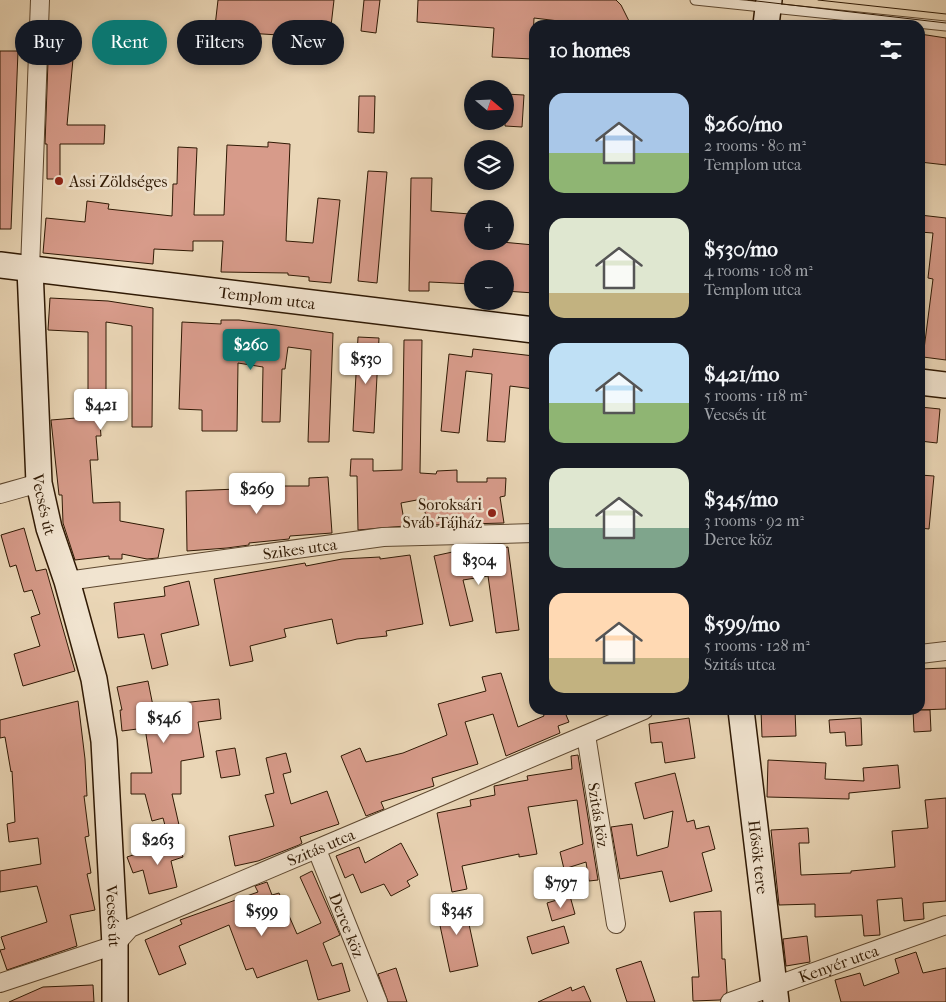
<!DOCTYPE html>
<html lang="en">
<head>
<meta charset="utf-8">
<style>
  :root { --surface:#171b24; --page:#242831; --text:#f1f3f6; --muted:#9ea1a6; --accent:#0f766e }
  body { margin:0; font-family:"IM FELL French Canon",serif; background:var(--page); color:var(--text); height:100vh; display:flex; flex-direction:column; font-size:19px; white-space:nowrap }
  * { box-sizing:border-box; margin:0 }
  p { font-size:16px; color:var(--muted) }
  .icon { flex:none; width:28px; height:28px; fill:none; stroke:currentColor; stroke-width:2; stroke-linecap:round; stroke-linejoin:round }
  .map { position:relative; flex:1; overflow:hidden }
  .sheet { position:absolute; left:529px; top:20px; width:396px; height:695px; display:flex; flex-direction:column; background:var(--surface); border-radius:15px; box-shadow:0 2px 8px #0003 }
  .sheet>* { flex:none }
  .top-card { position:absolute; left:15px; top:20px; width:439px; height:45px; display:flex; gap:10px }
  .needle { width:32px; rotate:109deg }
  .controls { position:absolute; left:464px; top:80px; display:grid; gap:10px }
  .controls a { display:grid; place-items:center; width:50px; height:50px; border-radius:50%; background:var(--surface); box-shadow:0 2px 8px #0003; font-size:25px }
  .price { position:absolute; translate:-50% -42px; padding:0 11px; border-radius:5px; background:#fff; color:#222; font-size:16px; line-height:32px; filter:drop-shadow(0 1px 2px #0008) }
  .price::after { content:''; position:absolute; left:50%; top:30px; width:15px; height:11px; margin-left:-8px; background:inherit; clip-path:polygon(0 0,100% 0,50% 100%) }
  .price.active { background:var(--accent); color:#fff }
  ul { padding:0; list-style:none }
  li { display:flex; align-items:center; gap:15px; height:125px; padding:0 20px }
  li span { display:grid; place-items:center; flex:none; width:140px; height:100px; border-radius:15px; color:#555 }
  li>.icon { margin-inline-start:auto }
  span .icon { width:60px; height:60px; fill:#fffc; stroke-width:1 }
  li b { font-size:21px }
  h2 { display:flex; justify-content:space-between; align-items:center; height:60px; padding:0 20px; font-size:21px }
  .pill { padding:0 18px; border-radius:22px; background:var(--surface); box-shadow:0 2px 8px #0003; font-size:18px; line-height:45px }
  .pill.active { background:var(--accent); color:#fff }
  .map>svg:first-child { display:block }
  .building { fill:#d79b8a; stroke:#2f1904 }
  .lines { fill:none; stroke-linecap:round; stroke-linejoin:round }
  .lane-casing { stroke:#5e4830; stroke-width:11 }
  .street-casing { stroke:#5e4830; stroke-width:20 }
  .secondary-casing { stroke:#2f1904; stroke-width:28 }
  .lane { stroke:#f1e4d0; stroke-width:9 }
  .street { stroke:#f1e4d0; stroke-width:18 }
  .secondary { stroke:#f1e4d0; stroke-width:25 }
  .tram { stroke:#2f1904; stroke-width:1 }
  .poi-dot { fill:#8f2418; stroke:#f1e4d0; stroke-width:2 }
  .labels { text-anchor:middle; stroke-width:5; stroke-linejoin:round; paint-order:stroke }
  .poi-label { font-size:16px; fill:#2f1904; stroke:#f1e4d0; text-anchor:start }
  .street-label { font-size:16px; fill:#2f1904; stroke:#f1e4d0 }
</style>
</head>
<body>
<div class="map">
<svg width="946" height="1002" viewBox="0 0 946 1002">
  <rect width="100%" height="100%" fill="#ead6b6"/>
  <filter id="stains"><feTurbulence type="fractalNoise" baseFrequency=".004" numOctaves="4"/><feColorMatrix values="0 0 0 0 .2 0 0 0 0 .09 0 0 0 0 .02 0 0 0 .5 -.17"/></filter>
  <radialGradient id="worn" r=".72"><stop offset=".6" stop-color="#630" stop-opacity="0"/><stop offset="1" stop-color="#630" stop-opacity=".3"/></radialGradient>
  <g class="building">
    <polygon points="218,0 334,0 328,52 305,49 306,42 279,41 279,35 230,32 230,37 214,35"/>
    <polygon points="364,0 380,0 376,33 361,31"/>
    <polygon points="418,0 616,0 621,5 631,25 592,25 534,18 532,59 492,57 494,28 417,22"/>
    <polygon points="49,33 67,33 67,38 75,38 75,59 73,59 67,125 105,125 104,144 60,144 60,179 47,179 47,144 45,144"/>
    <polygon points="920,34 946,38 946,165 920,162"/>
    <polygon points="0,51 18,51 11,229 0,229"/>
    <polygon points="505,94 524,95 522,127 505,126"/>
    <polygon points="359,96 375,96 374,133 358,132"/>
    <polygon points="268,142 290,144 286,241 313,243 318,198 340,200 331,283 309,281 309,277 288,275 288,273 221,272 223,241 193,241 193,251 154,249 153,264 43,253 46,218 85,222 87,201 109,204 108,209 172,216 173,184 177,184 178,147 197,148 194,215 224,215 227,145 268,147"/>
    <polygon points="368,171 387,172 377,283 358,281"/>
    <polygon points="411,178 432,178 431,211 470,214 469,239 534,245 534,293 505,291 505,269 472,269 472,284 429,282 429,291 409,291"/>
    <polygon points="920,215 946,218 946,360 923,357 933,279 928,278 933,233 920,232"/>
    <polygon points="50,298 108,301 153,308 152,427 132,427 132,326 106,322 106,399 98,399 101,436 96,436 98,460 90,460 93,503 120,502 120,521 164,529 158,558 147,559 122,554 122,559 109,559 109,556 75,560 63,523 62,495 59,495 51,420 88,417 88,332 48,330"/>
    <polygon points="221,320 239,320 333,333 329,442 308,442 311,350 288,347 285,369 282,369 280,422 262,422 263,367 238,363 237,431 202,431 202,410 179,409 182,322 221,324"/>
    <polygon points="358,337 379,338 374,433 353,431"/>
    <polygon points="404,340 422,340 420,473 436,474 437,471 457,470 457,482 487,482 487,478 506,478 505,496 500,497 504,523 428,525 422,499 401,503 405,526 358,530 357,476 350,476 351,459 373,459 373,471 402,470"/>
    <polygon points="473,349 534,356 534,389 510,386 505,442 487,441 492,374 466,371 459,433 441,431 449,354 472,357"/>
    <polygon points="920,407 940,409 937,443 920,441"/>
    <polygon points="920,475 934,476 929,529 920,528"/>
    <polygon points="328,477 332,533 290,536 289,539 249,543 249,545 227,548 187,551 186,491 264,488 264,486 309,486 309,478"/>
    <polygon points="24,528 36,571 46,569 75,671 23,686 14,654 40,646 31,617 40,614 32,590 24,592 16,565 10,567 1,535"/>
    <polygon points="508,547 519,630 496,633 488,576 463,580 473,621 450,626 434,556 457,551 458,555"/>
    <polygon points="410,555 423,624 386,631 387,636 357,639 337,644 332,619 284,629 286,637 250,646 253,661 230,666 214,579 305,563 306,566 342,559 380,557 380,559"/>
    <polygon points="189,581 199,625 161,634 168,665 152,669 144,634 118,638 114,603 165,596 164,587"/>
    <polygon points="946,668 946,709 920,710 920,669"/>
    <polygon points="501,673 518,727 544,716 542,710 564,710 569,722 558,726 560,733 506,756 493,714 465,722 478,764 432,778 434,786 381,802 384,809 366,816 341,756 360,748 366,762 403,753 447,735 438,704 486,691 482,677"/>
    <polygon points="148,681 153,706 219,699 221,719 198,722 204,757 181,761 181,794 172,794 179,825 166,829 163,818 152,821 145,794 131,794 131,773 152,773 145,728 122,731 120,710 122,710 117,687"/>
    <polygon points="78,701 85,759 87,796 84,796 89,836 85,837 91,873 87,874 95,910 70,915 77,946 7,970 0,950 5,949 1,937 47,922 37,886 0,892 0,871 41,864 38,838 9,842 7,824 15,822 12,771 11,772 5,737 0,738 0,720"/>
    <polygon points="761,710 795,710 796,736 762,737"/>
    <polygon points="913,710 930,710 931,731 914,732"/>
    <polygon points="689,718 695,758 665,763 662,742 651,743 649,724"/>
    <polygon points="861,718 862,745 846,746 845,732 830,733 829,720"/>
    <polygon points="235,748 240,775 221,778 216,751"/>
    <polygon points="286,753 291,772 283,774 291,804 327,791 339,824 300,837 302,843 299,845 258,861 235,866 229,836 274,826 265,795 274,793 266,758"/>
    <polygon points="578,755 598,880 589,881 586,862 564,869 560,852 583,844 577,800 528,807 537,854 519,857 519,854 462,866 467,889 452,892 437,813 471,806 470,800 495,795 494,786 528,780 527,776 572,769 571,756"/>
    <polygon points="768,760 826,763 825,779 864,781 863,768 898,765 900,788 849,793 849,799 767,797"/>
    <polygon points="675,773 687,822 694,820 696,829 709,826 715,849 702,853 712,891 670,902 662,871 620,879 611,827 632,824 637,856 668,847 673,811 644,819 635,783"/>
    <polygon points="946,798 946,901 923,903 924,919 904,921 902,898 877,900 880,935 864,936 862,915 815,917 815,904 779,905 771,830 808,828 809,843 799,843 801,875 851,873 851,871 895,867 892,831 928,828 925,800"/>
    <polygon points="178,840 183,857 171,861 177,887 149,894 143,870 133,873 127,857"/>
    <polygon points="401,843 418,875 407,881 410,886 391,896 384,884 361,893 353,874 345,878 336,856 359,847 365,863"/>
    <polygon points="312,871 340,935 323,943 332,966 342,963 350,991 318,1000 307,960 257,978 253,968 246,970 229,925 179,946 186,964 159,975 145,940 182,924 180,920 258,892 255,886 267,882 272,895 279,893 297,934 321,923 300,877"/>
    <polygon points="570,896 575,914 552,921 547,903"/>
    <polygon points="464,901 478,966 450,972 436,907"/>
    <polygon points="721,911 722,959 725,959 727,992 720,1000 693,1001 692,977 699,977 694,912"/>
    <polygon points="564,926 569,943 532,954 527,937"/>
    <polygon points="807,936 810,962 786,966 783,939"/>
    <polygon points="916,952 923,973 946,968 946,1002 841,1002 835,980 860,973 864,986 899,973 895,959"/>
    <polygon points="641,961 655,1002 627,1002 616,969"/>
    <polygon points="396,968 407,1002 388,1002 378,974"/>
    <polygon points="93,985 94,1002 9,1002 43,987"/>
    <polygon points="584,986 591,1002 538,1002 571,987 572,991"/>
  </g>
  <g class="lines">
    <defs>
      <polyline id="lane" points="695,0 946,26"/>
      <g id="street">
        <polyline points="30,269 40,0"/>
        <polyline points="0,494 39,483"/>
        <path id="s1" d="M67,581L383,537L534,533"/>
        <polyline points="920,654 946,651"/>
        <path id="s2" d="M586,735L616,924"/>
        <path id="s3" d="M317,850L378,1002"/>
        <path id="s4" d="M0,983L115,945L130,928L644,710"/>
        <path id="s5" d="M730,1002L946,925"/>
      </g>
      <g id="secondary">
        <polyline points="766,25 769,0"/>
        <path id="s6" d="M0,265L534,330"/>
        <path id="s7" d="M30,269L39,483L49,528L67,581L94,679L104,741L115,945V1002"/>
        <polyline points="920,382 946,385"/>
        <path id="s8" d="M741,710L776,1002"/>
      </g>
    </defs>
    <use href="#lane" class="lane-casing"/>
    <use href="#street" class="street-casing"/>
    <use href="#secondary" class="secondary-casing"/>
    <use href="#lane" class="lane"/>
    <use href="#street" class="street"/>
    <use href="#secondary" class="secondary"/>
    <g class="tram">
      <polyline points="748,0 946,23"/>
      <polyline points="818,0 946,14"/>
    </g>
  </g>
  <g class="poi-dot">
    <circle cx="59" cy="181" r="5"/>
    <circle cx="492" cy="513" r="5"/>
  </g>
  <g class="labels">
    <g class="poi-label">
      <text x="69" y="187">Assi Zöldséges</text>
      <text x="482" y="510" text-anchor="end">Soroksári<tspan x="482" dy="18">Sváb Tájház</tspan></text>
    </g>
    <g class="street-label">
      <text dy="6" stroke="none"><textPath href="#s6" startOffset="269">Templom utca</textPath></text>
      <text dy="6" stroke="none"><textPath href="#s7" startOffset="236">Vecsés út</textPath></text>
      <text dy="6" stroke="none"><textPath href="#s1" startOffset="235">Szikes utca</textPath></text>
      <text dy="6" stroke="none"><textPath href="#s2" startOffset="81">Szitás köz</textPath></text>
      <text dy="6" stroke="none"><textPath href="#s4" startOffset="351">Szitás utca</textPath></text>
      <text dy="6" stroke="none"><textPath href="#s8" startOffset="148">Hősök tere</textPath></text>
      <text dy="6" stroke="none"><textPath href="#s7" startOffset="656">Vecsés út</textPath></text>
      <text dy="6" stroke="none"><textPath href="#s3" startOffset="81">Derce köz</textPath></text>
      <text dy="6" stroke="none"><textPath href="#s5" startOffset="115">Kenyér utca</textPath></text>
    </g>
  </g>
  <rect width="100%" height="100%" filter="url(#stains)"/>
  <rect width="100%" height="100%" fill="url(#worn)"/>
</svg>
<div class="controls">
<a><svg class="needle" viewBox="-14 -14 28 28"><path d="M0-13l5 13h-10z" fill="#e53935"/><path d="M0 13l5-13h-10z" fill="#9ea1a6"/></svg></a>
<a><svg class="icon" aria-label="layers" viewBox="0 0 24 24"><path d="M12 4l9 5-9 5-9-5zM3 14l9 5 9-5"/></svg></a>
<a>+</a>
<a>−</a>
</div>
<b class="price active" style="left:251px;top:371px">$260</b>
<b class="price" style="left:366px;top:385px">$530</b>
<b class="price" style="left:101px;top:431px">$421</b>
<b class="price" style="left:257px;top:515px">$269</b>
<b class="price" style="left:479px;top:586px">$304</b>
<b class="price" style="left:164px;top:744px">$546</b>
<b class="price" style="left:158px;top:866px">$263</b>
<b class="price" style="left:561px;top:909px">$797</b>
<b class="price" style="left:457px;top:936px">$345</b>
<b class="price" style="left:262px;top:937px">$599</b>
<div class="top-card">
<a class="pill">Buy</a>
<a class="pill active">Rent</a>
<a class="pill">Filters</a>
<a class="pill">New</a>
</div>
<section class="sheet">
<h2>10 homes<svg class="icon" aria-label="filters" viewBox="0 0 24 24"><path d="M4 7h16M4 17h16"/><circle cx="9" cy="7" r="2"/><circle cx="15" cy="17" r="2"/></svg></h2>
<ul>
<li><span style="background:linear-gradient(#a9c7e8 60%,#8fb573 0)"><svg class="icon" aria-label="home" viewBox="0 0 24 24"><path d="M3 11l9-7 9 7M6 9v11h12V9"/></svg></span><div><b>$260/mo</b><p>2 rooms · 80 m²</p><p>Templom utca</p></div></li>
<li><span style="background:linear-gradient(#dfe7d0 75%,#c2b280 0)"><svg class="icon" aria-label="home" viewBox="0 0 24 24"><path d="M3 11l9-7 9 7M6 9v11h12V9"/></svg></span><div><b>$530/mo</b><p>4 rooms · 108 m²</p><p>Templom utca</p></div></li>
<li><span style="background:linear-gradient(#bfe0f5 60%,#8fb573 0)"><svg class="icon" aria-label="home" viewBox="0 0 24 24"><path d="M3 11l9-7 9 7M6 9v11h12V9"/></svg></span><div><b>$421/mo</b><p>5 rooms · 118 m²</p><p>Vecsés út</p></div></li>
<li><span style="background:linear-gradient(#dfe7d0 60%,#7fa58c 0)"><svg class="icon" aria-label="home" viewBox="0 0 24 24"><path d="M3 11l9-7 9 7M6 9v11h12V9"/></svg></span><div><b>$345/mo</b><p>3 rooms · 92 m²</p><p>Derce köz</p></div></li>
<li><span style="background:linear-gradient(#ffd9b3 65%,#c2b280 0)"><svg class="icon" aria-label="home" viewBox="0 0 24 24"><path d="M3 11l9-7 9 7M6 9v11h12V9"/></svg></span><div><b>$599/mo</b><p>5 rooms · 128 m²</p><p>Szitás utca</p></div></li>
</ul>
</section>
</div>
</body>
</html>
